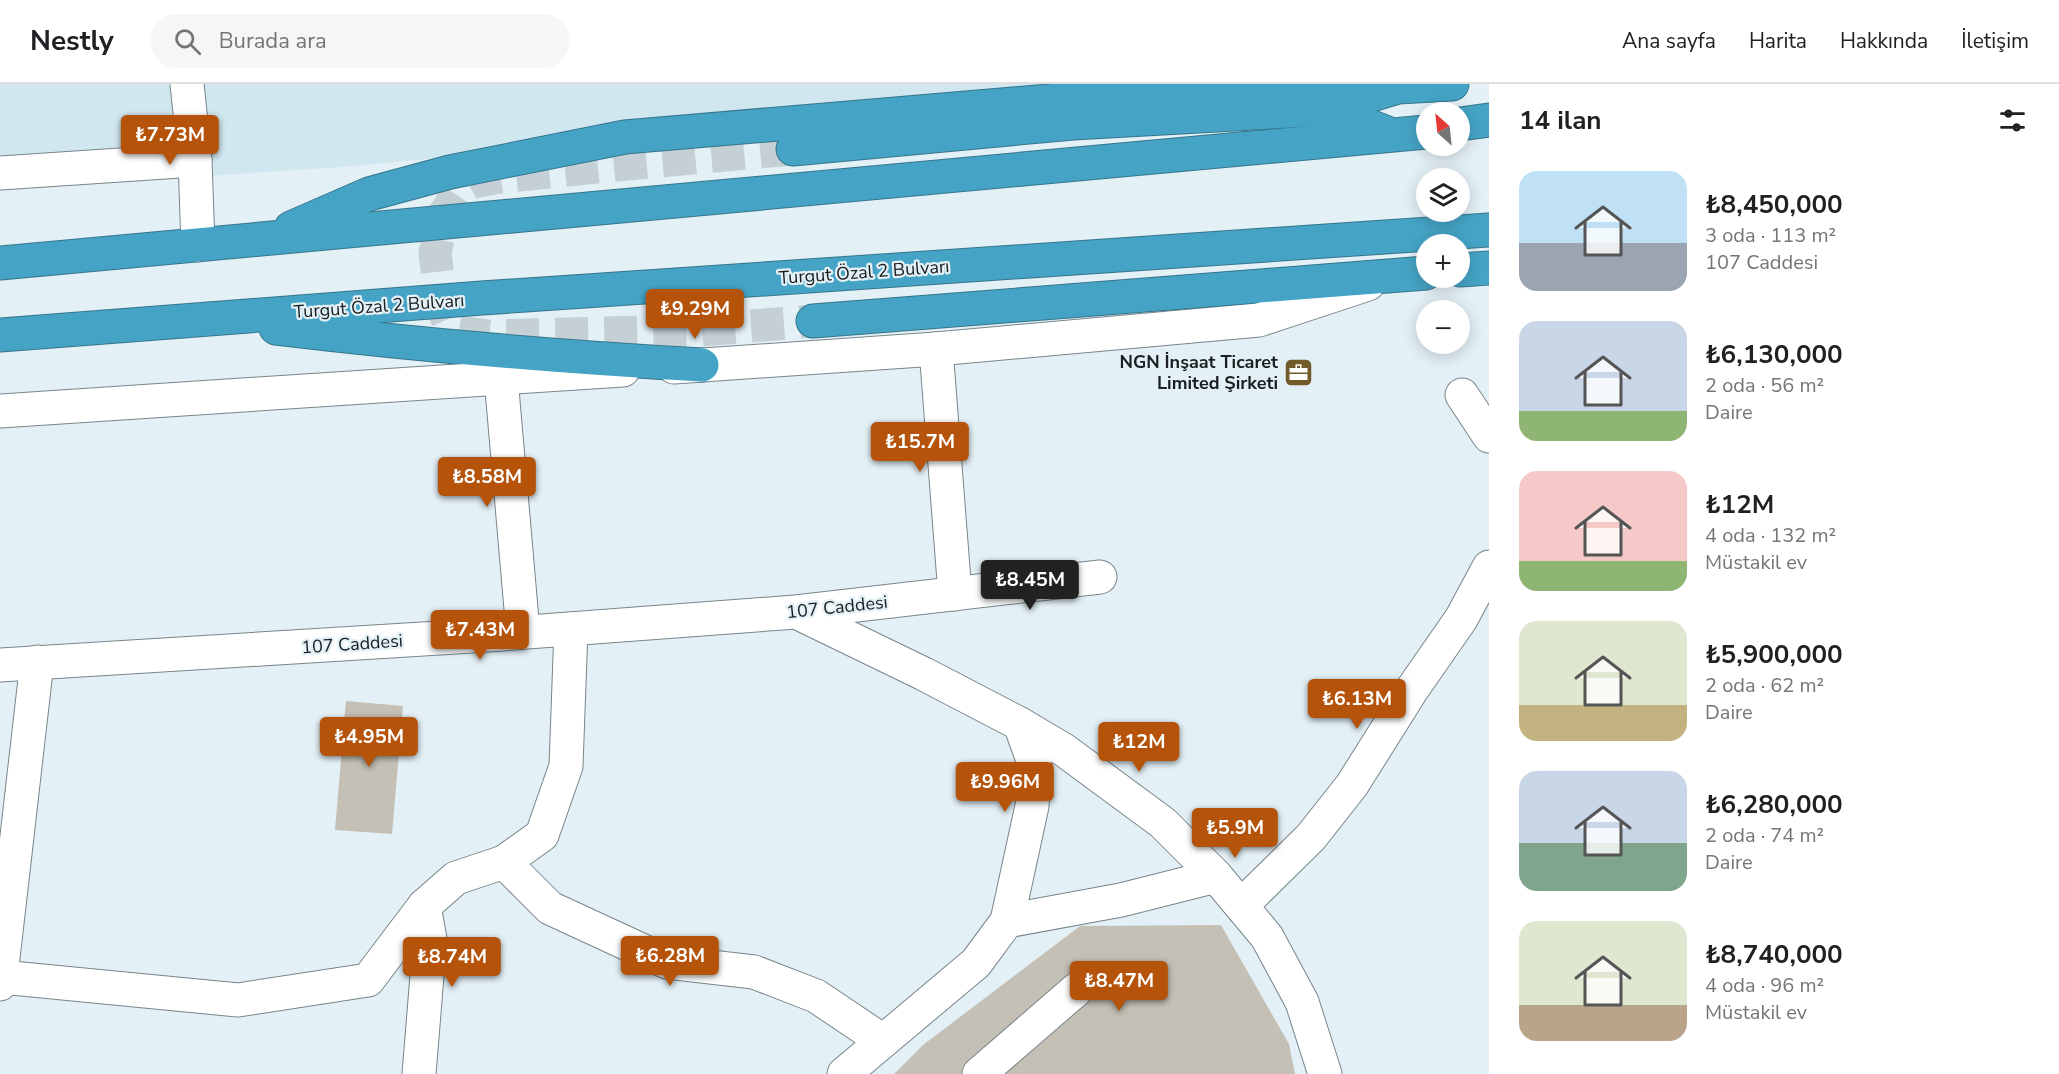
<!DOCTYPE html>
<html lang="tr">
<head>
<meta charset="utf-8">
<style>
  :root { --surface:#fff; --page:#f6f6f6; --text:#202124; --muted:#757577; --line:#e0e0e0; --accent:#b45309 }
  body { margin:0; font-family:"Nunito Sans",sans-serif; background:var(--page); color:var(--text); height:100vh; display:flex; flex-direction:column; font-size:22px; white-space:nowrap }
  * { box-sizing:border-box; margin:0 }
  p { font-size:20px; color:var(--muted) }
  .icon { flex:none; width:33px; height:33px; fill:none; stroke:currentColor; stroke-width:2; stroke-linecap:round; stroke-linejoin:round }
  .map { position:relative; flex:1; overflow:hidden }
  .details { display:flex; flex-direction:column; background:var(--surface); width:570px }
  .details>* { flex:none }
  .needle { width:39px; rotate:333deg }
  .buttons { position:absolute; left:1416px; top:18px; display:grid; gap:12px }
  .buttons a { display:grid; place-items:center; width:54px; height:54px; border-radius:50%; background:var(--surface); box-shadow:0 3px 15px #0003; font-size:30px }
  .price { position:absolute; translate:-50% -51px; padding:0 14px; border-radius:6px; background:var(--accent); color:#fff; font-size:20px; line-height:39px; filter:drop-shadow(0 2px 3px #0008) }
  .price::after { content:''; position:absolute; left:50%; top:36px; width:18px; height:14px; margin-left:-9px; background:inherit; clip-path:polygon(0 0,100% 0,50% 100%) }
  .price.current { background:#222; color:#fff }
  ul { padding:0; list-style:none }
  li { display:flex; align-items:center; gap:18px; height:150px; padding:0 30px }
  li span { display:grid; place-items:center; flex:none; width:168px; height:120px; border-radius:18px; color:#555 }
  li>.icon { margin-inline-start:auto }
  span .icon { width:72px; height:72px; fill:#fffc; stroke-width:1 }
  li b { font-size:26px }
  h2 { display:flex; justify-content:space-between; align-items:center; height:72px; padding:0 30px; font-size:26px }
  header { display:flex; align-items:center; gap:36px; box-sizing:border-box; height:84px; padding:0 30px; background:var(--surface); border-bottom:2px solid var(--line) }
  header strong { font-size:28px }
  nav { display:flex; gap:33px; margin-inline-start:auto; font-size:21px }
  .search { width:420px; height:54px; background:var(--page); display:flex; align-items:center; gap:15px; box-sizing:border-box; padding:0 21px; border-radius:33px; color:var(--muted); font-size:22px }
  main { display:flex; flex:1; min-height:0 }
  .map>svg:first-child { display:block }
  .built { fill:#d1e7f0 }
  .building { fill:#c5c0b5 }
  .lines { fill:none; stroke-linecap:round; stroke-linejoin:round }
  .highway-tunnel { stroke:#c5d0d6; stroke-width:33; stroke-dasharray:33 16; stroke-linecap:butt }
  .minor-casing { stroke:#78858a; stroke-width:35 }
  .highway-casing { stroke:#36758b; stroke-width:35 }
  .minor { stroke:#fff; stroke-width:33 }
  .highway { stroke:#45a4c5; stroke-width:33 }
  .labels { text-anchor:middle; stroke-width:4.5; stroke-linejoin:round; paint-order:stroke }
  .street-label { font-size:18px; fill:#191e20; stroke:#e3f0f6 }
  .poi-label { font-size:18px; font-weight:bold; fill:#191e20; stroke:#e3f0f6; text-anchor:end }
</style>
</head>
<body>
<header>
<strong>Nestly</strong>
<div class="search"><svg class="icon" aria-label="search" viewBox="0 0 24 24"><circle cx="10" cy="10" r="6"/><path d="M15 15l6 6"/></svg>Burada ara</div>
<nav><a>Ana sayfa</a><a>Harita</a><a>Hakkında</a><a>İletişim</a></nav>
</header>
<main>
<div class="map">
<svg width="1489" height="990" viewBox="0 0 1489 990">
  <rect width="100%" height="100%" fill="#e3f0f6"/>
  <polygon class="built" points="0,0 1306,0 1085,14 341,83 0,106"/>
  <g class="building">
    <polygon points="346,617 403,622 392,750 335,746"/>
    <polygon points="1221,841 1289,960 1295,990 894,990 923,961 1080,842"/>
  </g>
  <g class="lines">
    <polyline class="highway-tunnel" points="793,65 616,81 501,93 473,98 461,105 443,132 435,169 439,202 443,225 450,241 459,248 489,252 689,247 813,237"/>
    <defs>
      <g id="minor">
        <polyline points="187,0 195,76 198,161"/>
        <polyline points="0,89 195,76"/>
        <polyline points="936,265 955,510"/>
        <polyline points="674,283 936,265 1259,236 1368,200"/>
        <polyline points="501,294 523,548"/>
        <polyline points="1462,311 1489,352"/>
        <polyline points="0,327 623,286"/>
        <polyline points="796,528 924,590 1020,640 1035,682 1032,722 1007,837 976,879 844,990"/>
        <polyline points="0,581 488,551 796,528 1100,493"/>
        <polyline points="1020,640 1064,666 1163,739 1216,792"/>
        <polyline points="504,778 550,824 667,878 754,888 816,912 883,957"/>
        <polyline points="1242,821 1311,753 1352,701 1413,604 1461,535 1489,483"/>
        <polyline points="1007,837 1121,816 1216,792 1267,853 1302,918 1325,990"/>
        <polyline points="1,893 238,916 368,896 424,822 456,794 504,778 542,751 566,682 571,545"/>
        <polyline points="0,900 37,578"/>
        <polyline points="419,990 430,855 424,822"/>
        <polyline points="979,990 1076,906"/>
      </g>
      <g id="highway">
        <polyline points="1325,25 1398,3 1452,0"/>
        <polyline points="1460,40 1489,36"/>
        <polyline points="793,65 1073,39 1325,25 1385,48"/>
        <polyline points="291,144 369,110 450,88 625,53 1178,6 1338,0"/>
        <polyline points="0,179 1426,48"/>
        <polyline points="1460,186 1489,184"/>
        <polyline points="813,237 1426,189"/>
        <path d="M276,244C418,261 559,273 702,281"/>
        <polyline points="0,251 482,214 1489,146"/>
      </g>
    </defs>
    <use href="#minor" class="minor-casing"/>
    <use href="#highway" class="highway-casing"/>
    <use href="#minor" class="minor"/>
    <use href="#highway" class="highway"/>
  </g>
  <defs>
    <symbol id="office-square" viewBox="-11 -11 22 22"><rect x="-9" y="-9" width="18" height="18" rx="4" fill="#715b2b" stroke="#e3f0f6"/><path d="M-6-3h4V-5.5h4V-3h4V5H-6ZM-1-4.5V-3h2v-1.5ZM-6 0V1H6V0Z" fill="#fff"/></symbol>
  </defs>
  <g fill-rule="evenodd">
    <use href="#office-square" x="1282" y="272" width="33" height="33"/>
  </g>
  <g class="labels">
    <g class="street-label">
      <text transform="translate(864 188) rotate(-4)" y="6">Turgut Özal 2 Bulvarı</text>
      <text transform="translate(379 222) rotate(-4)" y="6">Turgut Özal 2 Bulvarı</text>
      <text transform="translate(837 523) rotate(-6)" y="6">107 Caddesi</text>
      <text transform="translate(352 560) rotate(-4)" y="6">107 Caddesi</text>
    </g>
    <g class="poi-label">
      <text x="1278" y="284">NGN İnşaat Ticaret<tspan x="1278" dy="21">Limited Şirketi</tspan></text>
    </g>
  </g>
</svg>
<div class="buttons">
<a><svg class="needle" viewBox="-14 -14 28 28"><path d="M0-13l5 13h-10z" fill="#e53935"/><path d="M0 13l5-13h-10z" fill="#757577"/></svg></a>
<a><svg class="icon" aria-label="layers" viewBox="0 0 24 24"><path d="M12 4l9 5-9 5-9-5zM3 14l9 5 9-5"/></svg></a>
<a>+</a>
<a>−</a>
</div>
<b class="price" style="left:170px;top:82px">₺7.73M</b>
<b class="price" style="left:695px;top:256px">₺9.29M</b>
<b class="price" style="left:920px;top:389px">₺15.7M</b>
<b class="price" style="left:487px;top:424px">₺8.58M</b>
<b class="price current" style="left:1030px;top:527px">₺8.45M</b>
<b class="price" style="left:480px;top:577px">₺7.43M</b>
<b class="price" style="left:1357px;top:646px">₺6.13M</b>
<b class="price" style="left:369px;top:684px">₺4.95M</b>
<b class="price" style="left:1139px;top:689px">₺12M</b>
<b class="price" style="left:1005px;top:729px">₺9.96M</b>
<b class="price" style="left:1235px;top:775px">₺5.9M</b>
<b class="price" style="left:670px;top:903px">₺6.28M</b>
<b class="price" style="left:452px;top:904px">₺8.74M</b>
<b class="price" style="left:1119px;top:928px">₺8.47M</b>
</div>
<section class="details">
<h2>14 ilan<svg class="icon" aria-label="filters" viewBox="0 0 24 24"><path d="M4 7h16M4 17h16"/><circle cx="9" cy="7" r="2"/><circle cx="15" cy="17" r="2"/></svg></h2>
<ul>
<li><span style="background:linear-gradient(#bfe0f5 60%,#9aa5b1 0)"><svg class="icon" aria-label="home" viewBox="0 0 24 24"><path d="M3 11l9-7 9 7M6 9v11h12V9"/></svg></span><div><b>₺8,450,000</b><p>3 oda · 113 m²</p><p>107 Caddesi</p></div></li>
<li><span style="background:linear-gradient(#c9d6e8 75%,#8fb573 0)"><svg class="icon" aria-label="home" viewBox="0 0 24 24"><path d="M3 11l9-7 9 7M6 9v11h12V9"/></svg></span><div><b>₺6,130,000</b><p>2 oda · 56 m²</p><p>Daire</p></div></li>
<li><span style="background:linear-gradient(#f6c9c9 75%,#8fb573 0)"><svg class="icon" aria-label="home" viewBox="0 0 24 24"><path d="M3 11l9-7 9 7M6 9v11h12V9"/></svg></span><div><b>₺12M</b><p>4 oda · 132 m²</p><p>Müstakil ev</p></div></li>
<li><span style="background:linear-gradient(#dfe7d0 70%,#c2b280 0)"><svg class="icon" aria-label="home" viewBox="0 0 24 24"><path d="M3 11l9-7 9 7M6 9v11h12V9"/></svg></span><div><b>₺5,900,000</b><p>2 oda · 62 m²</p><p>Daire</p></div></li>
<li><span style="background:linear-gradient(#c9d6e8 60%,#7fa58c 0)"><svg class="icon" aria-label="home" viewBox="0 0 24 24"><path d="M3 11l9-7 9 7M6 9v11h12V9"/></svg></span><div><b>₺6,280,000</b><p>2 oda · 74 m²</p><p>Daire</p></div></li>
<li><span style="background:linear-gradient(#dfe7d0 70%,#b9a48a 0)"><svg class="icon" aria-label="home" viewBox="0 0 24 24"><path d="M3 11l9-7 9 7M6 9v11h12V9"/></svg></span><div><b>₺8,740,000</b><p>4 oda · 96 m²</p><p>Müstakil ev</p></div></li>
</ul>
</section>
</main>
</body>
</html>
